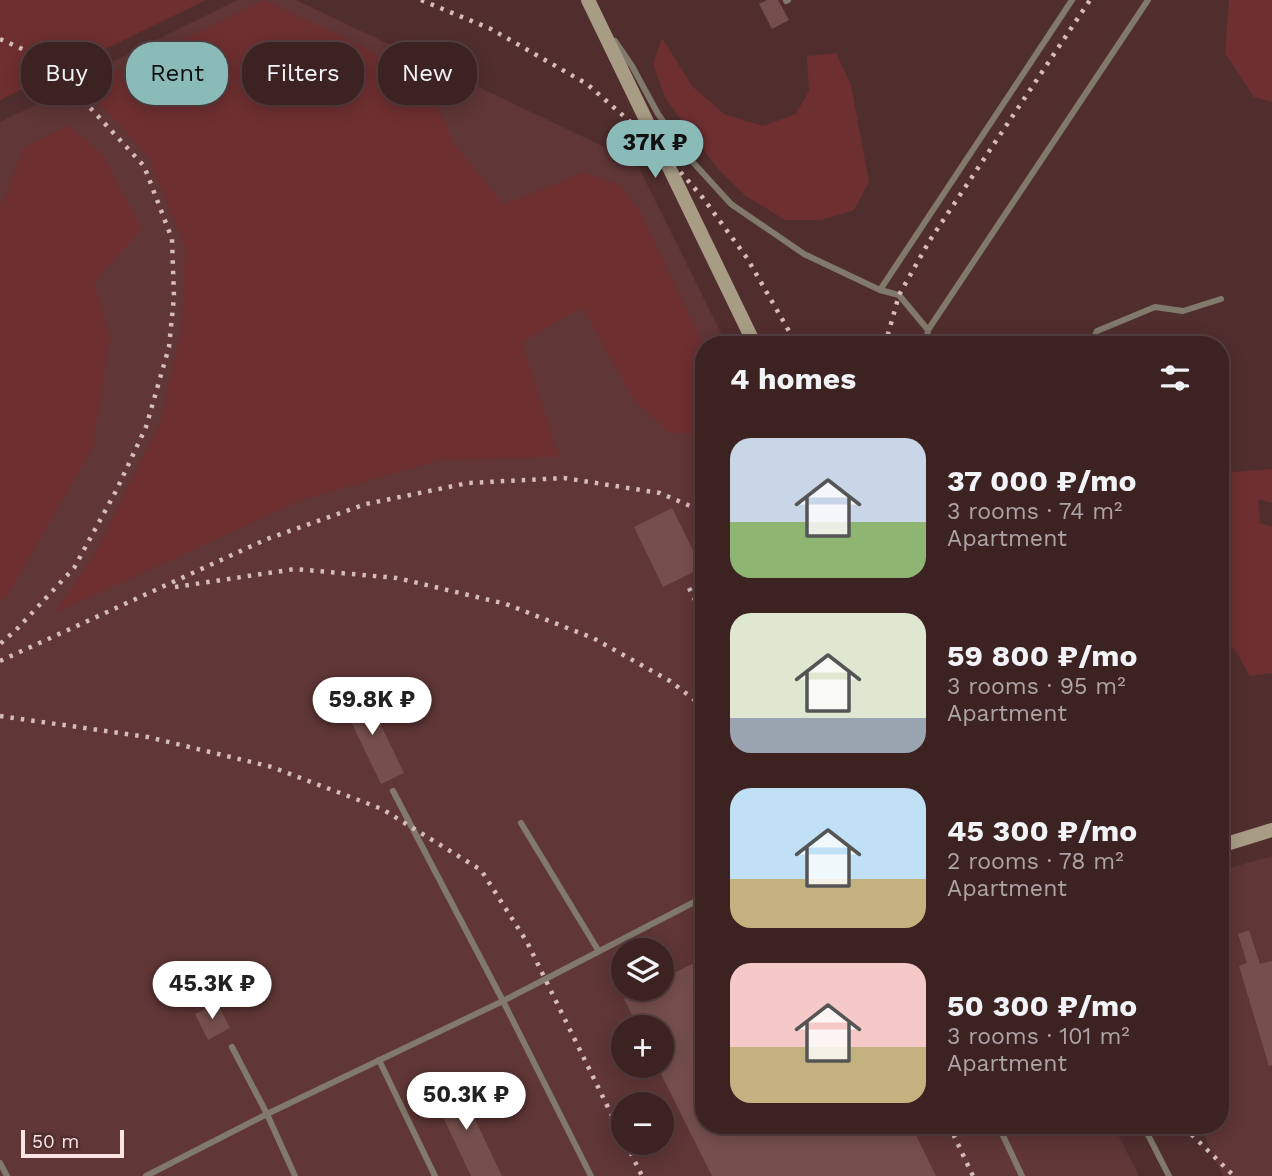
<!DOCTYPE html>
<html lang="en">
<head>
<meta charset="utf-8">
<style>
  :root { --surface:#3d2222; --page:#482f2f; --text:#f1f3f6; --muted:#ada4a5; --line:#563f40; --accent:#8bbbb9 }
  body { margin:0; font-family:"Work Sans",sans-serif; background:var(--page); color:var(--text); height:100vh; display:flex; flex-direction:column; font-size:26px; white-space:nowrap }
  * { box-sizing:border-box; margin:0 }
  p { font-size:23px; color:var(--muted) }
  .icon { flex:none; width:38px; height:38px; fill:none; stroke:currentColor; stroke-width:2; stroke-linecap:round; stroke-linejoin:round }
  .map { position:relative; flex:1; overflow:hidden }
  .panel { position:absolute; left:695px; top:336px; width:534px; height:798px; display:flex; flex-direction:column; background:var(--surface); border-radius:28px; box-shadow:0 4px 18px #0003,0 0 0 2px var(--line) }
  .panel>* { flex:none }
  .guide { position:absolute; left:21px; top:42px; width:569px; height:63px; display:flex; gap:14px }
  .controls { position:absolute; left:611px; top:938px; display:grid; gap:14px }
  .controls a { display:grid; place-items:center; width:63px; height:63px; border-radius:50%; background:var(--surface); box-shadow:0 4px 18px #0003,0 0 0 2px var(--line); font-size:35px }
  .scale { position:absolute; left:21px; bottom:18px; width:103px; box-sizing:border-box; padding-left:7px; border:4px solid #fbe4e3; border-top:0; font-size:19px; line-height:24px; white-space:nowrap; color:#fbe4e3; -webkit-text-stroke:5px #512e2e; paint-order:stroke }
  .price { position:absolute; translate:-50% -60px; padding:0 16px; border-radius:24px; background:#fff; color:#222; font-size:23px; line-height:46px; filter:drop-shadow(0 2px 4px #0008) }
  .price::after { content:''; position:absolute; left:50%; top:42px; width:21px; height:16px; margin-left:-10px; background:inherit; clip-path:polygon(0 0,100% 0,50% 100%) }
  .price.current { background:var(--accent); color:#111 }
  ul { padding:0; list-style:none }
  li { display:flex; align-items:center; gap:21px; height:175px; padding:0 35px }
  li span { display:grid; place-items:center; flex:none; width:196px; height:140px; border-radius:21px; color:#555 }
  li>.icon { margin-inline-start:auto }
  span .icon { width:84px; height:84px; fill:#fffc; stroke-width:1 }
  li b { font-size:30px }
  h2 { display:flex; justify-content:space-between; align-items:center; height:84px; padding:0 35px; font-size:30px }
  .chip { padding:0 24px; border-radius:28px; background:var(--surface); box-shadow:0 4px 18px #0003,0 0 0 2px var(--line); font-size:24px; line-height:63px }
  .chip.current { background:var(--accent); color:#111 }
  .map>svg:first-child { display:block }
  .built { fill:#603636; fill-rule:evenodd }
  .green { fill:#6e2f30 }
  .building { fill:#754f4d }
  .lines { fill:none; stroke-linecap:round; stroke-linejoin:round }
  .lane { stroke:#81796b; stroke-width:6 }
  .secondary { stroke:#a99c85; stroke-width:14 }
  .rail { stroke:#d5bbba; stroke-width:4.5; stroke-dasharray:3.5 7; stroke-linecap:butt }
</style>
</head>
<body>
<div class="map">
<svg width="1272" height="1176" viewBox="0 0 1272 1176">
  <rect width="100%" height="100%" fill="#512e2e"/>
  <g class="built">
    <path d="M237,0H296L636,162L727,345H704V1125H1113L1139,1176H0V122L76,85V80ZM623,950H662V989H623ZM623,1027H662V1066H623ZM623,1104H662V1143H623Z"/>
    <polygon points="1272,856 1272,1176 1223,1176 1199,1125 1220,1125 1220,876 1226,869"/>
  </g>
  <g class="green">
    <polygon points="0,0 206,0 0,100"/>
    <polygon points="265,0 428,79 453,143 504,205 584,172 619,185 640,211 703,345 703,435 668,432 634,400 582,307 522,342 559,457 440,460 302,500 55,613 96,552 160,423 182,328 185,247 147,155 84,87"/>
    <polygon points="1229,0 1272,0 1272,102 1254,97 1225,53"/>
    <polygon points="662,38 692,86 724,114 763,126 796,114 809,91 807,56 836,53 851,85 869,182 854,210 821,220 785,220 746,196 719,170 686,127 665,97 653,64"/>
    <polygon points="68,125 103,155 142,229 94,282 110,335 93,447 7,596 0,600 0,203 5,198 23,149"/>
    <polygon points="1220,462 1234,472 1272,469 1272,503 1258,499 1260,523 1272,527 1272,673 1250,676 1234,648 1220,650 1220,581 1227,575 1224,552 1220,550"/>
  </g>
  <g class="building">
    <polygon points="767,0 778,0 789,20 772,29 759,4"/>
    <polygon points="672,508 702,568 663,587 634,527"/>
    <polygon points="364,690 404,773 381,784 341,701"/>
    <polygon points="1249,930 1260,964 1272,961 1272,1065 1269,1066 1239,966 1247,963 1238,934"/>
    <polygon points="704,958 704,1125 911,1125 936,1176 712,1176 657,1066 662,1066 662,1027 638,1027 624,999 643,989 662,989 662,979"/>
    <polygon points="217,1003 230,1028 208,1040 195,1014"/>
    <polygon points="457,1082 502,1176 471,1176 432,1094"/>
  </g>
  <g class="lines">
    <g class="lane">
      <polyline points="786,1 788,0"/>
      <polyline points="615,41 632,66 658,114 690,159 731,204 804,254 880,290 899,295 928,330"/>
      <polyline points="880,290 1072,0"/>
      <polyline points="926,345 928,330 1148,0"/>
      <polyline points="1091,345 1097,331 1155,307 1183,311 1221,299"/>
      <polyline points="393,791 503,1001 591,1176"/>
      <polyline points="521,823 598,950"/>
      <polyline points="232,1047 267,1114 295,1176"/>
      <polyline points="379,1060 435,1176"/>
      <polyline points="998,1125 1022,1176"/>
      <polyline points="1143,1125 1169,1176"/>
      <polyline points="0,1163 7,1176"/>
      <polyline points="146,1176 267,1114 503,1001 704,897"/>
    </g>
    <g class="secondary">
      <polyline points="588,0 755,345"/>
      <polyline points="1220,846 1272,830"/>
    </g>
    <g class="rail">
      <polyline points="421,0 491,29 587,84 658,146 703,198 747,258 797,345"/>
      <polyline points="0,39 40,57 71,87 144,166 172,239 174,297 169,347 146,427 116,491 74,568 16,630 0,644"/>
      <polyline points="885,345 899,295 930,240 1090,0"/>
      <polyline points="175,587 295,569 397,578 506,604 593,638 670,681 704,707"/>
      <polyline points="689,588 704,618"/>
      <polyline points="0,661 267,539 366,504 468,483 564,478 660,493 704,512"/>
      <polyline points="0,716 148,737 272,767 382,809 481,870 527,942 623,1138"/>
      <polyline points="949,1125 973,1176"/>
      <polyline points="1187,1125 1191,1134 1234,1176"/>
      <polyline points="626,1143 642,1176"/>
    </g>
  </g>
</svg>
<div class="controls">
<a><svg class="icon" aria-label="layers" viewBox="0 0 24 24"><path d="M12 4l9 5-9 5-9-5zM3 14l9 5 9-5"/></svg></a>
<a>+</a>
<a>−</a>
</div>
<div class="scale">50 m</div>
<b class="price current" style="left:655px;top:180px">37K ₽</b>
<b class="price" style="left:372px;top:737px">59.8K ₽</b>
<b class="price" style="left:212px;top:1021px">45.3K ₽</b>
<b class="price" style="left:466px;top:1132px">50.3K ₽</b>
<div class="guide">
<a class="chip">Buy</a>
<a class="chip current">Rent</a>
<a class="chip">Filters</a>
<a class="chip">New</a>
</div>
<section class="panel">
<h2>4 homes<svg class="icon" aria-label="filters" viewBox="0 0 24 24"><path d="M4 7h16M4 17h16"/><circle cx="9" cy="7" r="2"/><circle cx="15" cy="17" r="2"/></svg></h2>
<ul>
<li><span style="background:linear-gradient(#c9d6e8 60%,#8fb573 0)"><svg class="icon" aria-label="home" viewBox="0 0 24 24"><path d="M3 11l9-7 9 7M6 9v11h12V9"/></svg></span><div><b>37 000 ₽/mo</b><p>3 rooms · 74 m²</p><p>Apartment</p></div></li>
<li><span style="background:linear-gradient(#dfe7d0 75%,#9aa5b1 0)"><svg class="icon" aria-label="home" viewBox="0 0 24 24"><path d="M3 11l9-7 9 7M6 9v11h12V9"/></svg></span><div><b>59 800 ₽/mo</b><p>3 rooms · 95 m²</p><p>Apartment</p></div></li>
<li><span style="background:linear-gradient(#bfe0f5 65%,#c2b280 0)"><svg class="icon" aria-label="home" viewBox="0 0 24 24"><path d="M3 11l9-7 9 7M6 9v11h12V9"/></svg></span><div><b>45 300 ₽/mo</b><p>2 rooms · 78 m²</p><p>Apartment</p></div></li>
<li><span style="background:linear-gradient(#f6c9c9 60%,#c2b280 0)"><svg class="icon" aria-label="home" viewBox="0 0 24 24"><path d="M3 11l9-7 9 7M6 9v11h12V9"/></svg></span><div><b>50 300 ₽/mo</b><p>3 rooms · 101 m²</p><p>Apartment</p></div></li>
</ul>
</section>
</div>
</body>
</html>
